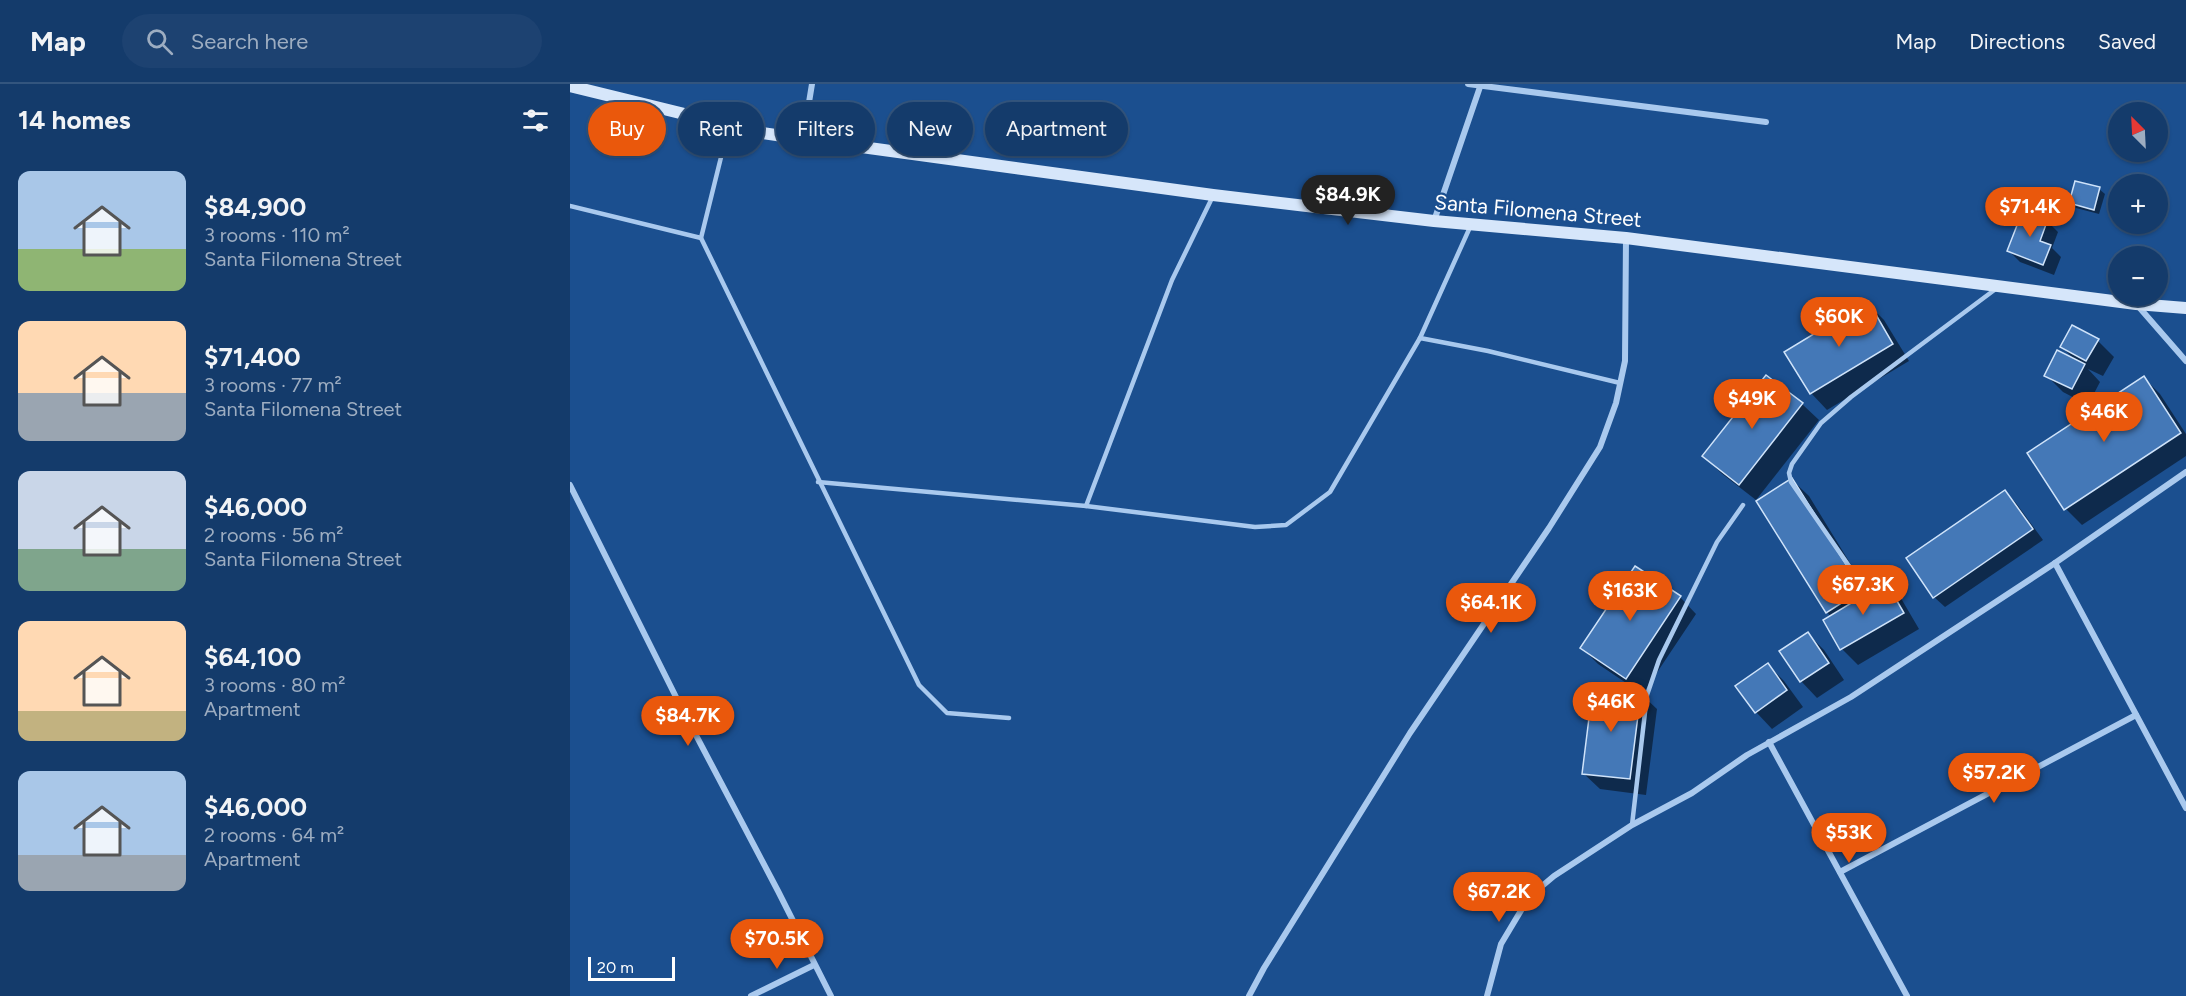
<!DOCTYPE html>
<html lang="en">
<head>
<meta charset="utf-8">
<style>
  :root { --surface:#143b6b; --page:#1d4271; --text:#f1f3f6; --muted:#9dadc1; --line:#33557e; --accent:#ea580c }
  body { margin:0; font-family:Figtree,sans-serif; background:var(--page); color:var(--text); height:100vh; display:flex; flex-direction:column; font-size:22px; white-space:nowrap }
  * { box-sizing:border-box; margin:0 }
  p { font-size:20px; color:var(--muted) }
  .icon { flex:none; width:33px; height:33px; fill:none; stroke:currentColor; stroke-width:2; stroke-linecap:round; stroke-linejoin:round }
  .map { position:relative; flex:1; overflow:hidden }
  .panel { display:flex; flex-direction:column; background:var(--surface); width:570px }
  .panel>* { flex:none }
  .hud { position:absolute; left:18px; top:18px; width:570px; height:54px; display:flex; gap:12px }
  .needle { width:39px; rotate:336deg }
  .fabs { position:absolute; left:1538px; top:18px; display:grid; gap:12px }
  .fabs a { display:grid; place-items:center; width:60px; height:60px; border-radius:50%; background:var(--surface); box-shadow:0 2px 4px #0004,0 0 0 2px var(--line); font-size:30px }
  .scale { position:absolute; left:18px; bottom:15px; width:87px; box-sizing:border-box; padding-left:6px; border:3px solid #fff; border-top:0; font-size:16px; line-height:21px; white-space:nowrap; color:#fff; -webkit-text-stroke:4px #1b4f8f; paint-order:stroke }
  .price { position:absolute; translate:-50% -51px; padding:0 14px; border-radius:21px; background:var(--accent); color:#fff; font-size:20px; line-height:39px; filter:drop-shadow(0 2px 3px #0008) }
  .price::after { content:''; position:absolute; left:50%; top:36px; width:18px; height:14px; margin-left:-9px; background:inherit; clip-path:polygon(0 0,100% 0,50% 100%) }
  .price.on { background:#222; color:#fff }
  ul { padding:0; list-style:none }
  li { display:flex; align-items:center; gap:18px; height:150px; padding:0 18px }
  li span { display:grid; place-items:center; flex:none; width:168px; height:120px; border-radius:12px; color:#555 }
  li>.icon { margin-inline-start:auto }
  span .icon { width:72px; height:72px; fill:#fffc; stroke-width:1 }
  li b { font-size:26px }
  h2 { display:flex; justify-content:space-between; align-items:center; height:72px; padding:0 18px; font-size:26px }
  .tag { padding:0 21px; border-radius:27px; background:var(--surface); box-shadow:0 2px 4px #0004,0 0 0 2px var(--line); font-size:21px; line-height:54px }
  .tag.on { background:var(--accent); color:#fff }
  header { display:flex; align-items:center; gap:36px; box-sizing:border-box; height:84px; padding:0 30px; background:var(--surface); border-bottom:2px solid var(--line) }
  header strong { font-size:28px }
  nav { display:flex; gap:33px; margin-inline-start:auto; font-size:21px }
  .search { width:420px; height:54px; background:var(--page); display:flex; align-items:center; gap:15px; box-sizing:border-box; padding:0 21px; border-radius:33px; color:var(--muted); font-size:22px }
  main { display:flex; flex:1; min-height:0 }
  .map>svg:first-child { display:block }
  .shadow { fill:#0007 }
  .building { fill:#4478b7; stroke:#cfe3fa; stroke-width:1.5 }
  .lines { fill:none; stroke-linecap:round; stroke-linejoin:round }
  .service { stroke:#a9c9ee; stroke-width:4.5 }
  .minor { stroke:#a9c9ee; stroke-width:6 }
  .secondary { stroke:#d6e6fa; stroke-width:12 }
  .labels { text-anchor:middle; stroke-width:4.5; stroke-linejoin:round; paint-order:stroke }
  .street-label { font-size:21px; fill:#fff; stroke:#1b4f8f }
</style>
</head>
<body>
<header>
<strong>Map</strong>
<div class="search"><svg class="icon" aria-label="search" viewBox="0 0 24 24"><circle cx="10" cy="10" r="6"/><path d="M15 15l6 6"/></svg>Search here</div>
<nav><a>Map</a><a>Directions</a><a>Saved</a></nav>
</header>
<main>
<section class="panel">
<h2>14 homes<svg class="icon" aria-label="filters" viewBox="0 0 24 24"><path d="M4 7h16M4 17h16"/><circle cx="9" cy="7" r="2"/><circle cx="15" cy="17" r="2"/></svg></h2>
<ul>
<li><span style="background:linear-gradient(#a9c7e8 65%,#8fb573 0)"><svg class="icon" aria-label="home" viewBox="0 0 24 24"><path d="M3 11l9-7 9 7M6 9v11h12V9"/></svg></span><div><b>$84,900</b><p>3 rooms · 110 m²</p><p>Santa Filomena Street</p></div></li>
<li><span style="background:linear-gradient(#ffd9b3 60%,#9aa5b1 0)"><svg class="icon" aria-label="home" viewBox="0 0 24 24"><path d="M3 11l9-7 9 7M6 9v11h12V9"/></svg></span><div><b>$71,400</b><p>3 rooms · 77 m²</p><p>Santa Filomena Street</p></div></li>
<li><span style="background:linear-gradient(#c9d6e8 65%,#7fa58c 0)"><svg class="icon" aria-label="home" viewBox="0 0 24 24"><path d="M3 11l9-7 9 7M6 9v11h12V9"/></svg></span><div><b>$46,000</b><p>2 rooms · 56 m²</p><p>Santa Filomena Street</p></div></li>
<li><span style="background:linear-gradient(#ffd9b3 75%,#c2b280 0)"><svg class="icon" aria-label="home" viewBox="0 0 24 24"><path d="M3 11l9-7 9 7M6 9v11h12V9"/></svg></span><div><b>$64,100</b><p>3 rooms · 80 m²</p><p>Apartment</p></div></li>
<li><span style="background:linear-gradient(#a9c7e8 70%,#9aa5b1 0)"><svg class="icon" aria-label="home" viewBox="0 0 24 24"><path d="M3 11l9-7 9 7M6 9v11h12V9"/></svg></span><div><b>$46,000</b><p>2 rooms · 64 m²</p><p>Apartment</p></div></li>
</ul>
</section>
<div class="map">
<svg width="1616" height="912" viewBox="0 0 1616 912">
  <rect width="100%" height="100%" fill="#1b4f8f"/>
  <g class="shadow">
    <polygon points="1529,105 1535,110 1529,130 1506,124 1500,119"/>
    <polygon points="1454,128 1477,137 1488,148 1482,164 1491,173 1484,191 1450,178 1439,167"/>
    <polygon points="1297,219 1314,236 1339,277 1257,326 1241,309 1216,268"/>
    <polygon points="1528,257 1544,273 1533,292 1518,285 1530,298 1518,321 1493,308 1476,291 1505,276 1491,262"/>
    <polygon points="1196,293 1232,320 1249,336 1186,416 1151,389 1134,372"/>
    <polygon points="1574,294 1590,310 1616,350 1616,372 1512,441 1496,425"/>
    <polygon points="1222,396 1239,412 1299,510 1316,500 1332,516 1349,545 1288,581 1272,565 1261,533 1257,528"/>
    <polygon points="1435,408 1446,419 1473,456 1375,523 1364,513"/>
    <polygon points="1110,513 1126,530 1072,611 1087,625 1076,711 1030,705 1013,689 1024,604 1071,609 1028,580 1012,564"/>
    <polygon points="1238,550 1254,566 1274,596 1247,614 1231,597 1211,567"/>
    <polygon points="1198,581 1214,597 1233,623 1202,645 1186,628 1167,603"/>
  </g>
  <g class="building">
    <polygon points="1505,97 1530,103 1524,126 1499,119"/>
    <polygon points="1453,126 1478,135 1470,157 1481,161 1473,181 1437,167"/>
    <polygon points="1298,217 1323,260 1240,310 1214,268"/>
    <polygon points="1502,241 1529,255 1516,277 1490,263"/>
    <polygon points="1487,266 1515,280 1502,305 1474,292"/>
    <polygon points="1196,291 1233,319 1169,401 1132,372"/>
    <polygon points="1574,292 1611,349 1494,426 1457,369"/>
    <polygon points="1222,394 1292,506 1256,529 1186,417"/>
    <polygon points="1435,406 1463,445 1363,514 1336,474"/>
    <polygon points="1065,482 1111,512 1056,595 1010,564"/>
    <polygon points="1316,498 1334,529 1270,566 1253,536"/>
    <polygon points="1238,548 1259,579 1230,598 1209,567"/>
    <polygon points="1198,579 1217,606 1185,629 1165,602"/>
    <polygon points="1023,602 1071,608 1060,695 1012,690"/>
  </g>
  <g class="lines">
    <g class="service">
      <polyline points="159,41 131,154 349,601 377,629 439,634"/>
      <polyline points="0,122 131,154"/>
      <polyline points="850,254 901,141"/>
      <polyline points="248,398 516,422 685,443 716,441 760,408 850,254 918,267 1050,299"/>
      <polyline points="516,422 602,196 642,114"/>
      <polyline points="1288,495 1221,398 1219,389 1222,380 1251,339 1281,313 1427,204"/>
      <polyline points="1062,741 1077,611 1089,576 1147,458 1173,421"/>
    </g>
    <g class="minor">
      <polyline points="898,0 1196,38"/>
      <polyline points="233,55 242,0"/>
      <polyline points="864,137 911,0"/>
      <polyline points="1568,222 1616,277"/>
      <polyline points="0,401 108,617 208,807 261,912"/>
      <polyline points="1485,479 1616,724"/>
      <polyline points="1199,658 1337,912"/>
      <polyline points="1270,788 1566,631"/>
      <polyline points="181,912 244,881"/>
      <polyline points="679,912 694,884 840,649 979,444 1030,363 1046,319 1055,277 1056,154"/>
      <polyline points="917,912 931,860 959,813 984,792 1062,741 1122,709 1177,671 1281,613 1485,479 1616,388"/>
    </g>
    <polyline class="secondary" points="0,2 192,49 233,55 643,111 864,137 1056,154 1566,220 1616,224"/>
  </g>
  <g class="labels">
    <g class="street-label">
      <text transform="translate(968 127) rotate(5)" y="7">Santa Filomena Street</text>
    </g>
  </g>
</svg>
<div class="fabs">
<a><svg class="needle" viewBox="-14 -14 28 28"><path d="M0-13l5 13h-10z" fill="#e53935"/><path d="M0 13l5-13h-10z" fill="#9dadc1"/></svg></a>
<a>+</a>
<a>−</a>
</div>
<div class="scale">20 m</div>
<b class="price on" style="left:778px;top:142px">$84.9K</b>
<b class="price" style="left:1460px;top:154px">$71.4K</b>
<b class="price" style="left:1269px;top:264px">$60K</b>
<b class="price" style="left:1182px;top:346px">$49K</b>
<b class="price" style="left:1534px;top:359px">$46K</b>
<b class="price" style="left:1293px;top:532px">$67.3K</b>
<b class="price" style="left:1060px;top:538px">$163K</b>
<b class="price" style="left:921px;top:550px">$64.1K</b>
<b class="price" style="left:1041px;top:649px">$46K</b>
<b class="price" style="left:118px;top:663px">$84.7K</b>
<b class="price" style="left:1424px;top:720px">$57.2K</b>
<b class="price" style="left:1279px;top:780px">$53K</b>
<b class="price" style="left:929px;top:839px">$67.2K</b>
<b class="price" style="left:207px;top:886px">$70.5K</b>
<div class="hud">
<a class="tag on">Buy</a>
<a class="tag">Rent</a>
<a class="tag">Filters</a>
<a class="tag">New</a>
<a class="tag">Apartment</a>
</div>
</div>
</main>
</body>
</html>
